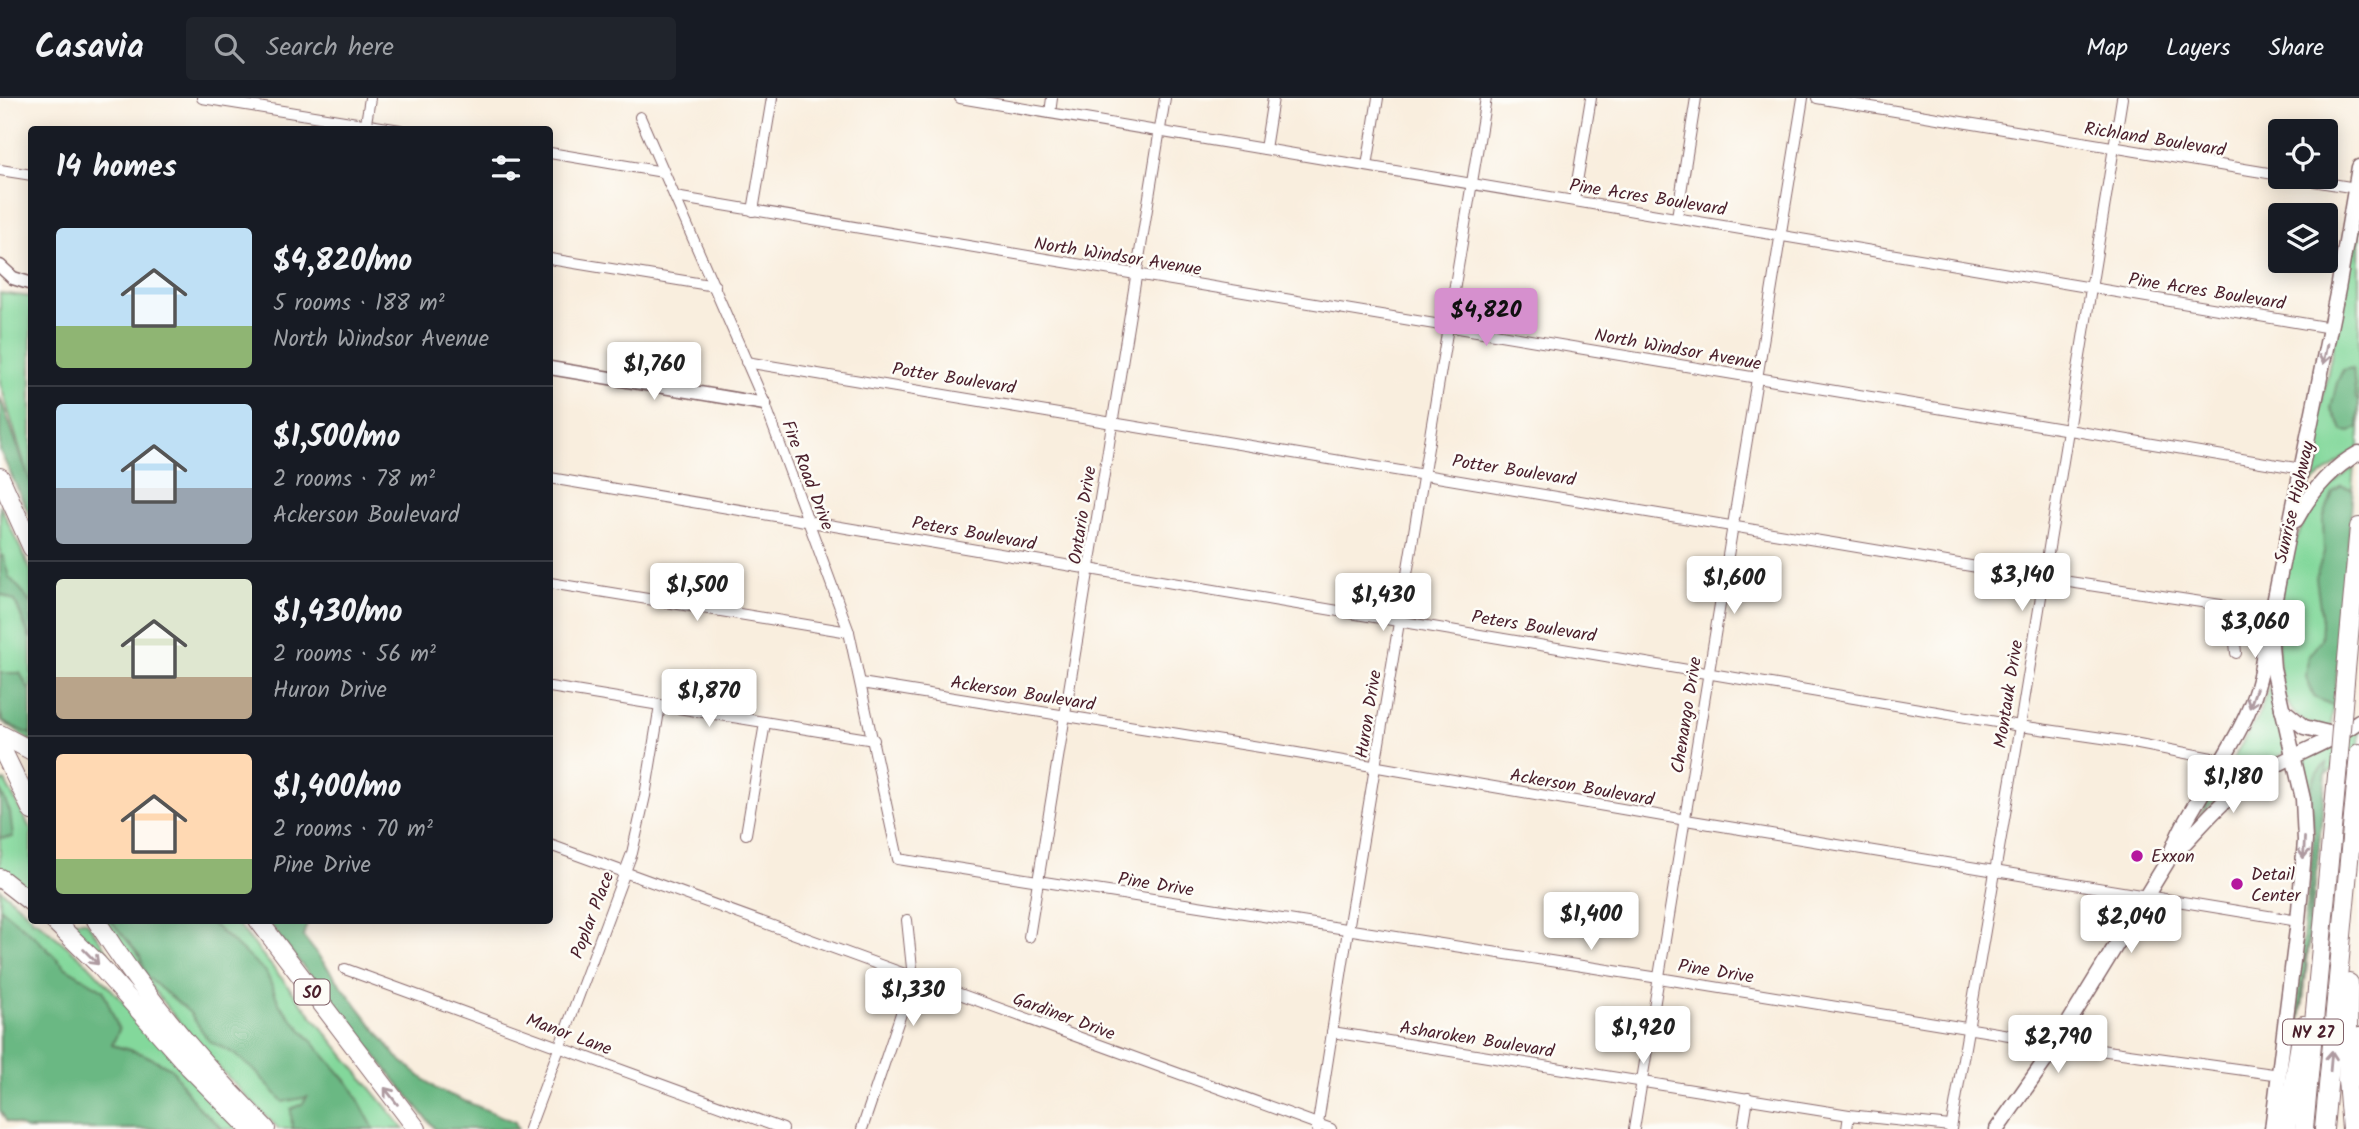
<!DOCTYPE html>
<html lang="en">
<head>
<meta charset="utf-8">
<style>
  :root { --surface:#171b24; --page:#20242c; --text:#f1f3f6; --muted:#9ea1a6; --line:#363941; --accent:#d690ce }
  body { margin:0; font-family:Kalam,sans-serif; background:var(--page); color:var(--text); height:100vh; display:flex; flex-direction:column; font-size:26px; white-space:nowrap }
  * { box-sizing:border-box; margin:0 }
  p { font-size:23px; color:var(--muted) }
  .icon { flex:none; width:38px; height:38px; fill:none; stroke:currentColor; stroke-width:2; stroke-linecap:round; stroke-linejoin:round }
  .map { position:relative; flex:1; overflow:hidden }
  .details { position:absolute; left:28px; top:28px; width:525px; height:798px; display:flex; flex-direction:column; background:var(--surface); border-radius:7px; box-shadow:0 4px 18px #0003 }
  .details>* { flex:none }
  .controls { position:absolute; left:2268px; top:21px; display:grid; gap:14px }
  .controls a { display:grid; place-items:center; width:70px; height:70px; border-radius:7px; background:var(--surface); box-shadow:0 4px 18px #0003; font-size:35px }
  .price { position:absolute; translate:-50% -60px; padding:0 16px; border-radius:7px; background:#fff; color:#222; font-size:23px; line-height:46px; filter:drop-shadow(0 2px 4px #0008) }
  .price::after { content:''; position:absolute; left:50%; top:42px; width:21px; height:16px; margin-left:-10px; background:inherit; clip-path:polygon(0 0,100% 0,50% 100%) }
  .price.active { background:var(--accent); color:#111 }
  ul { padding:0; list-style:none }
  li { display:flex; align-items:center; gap:21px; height:175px; padding:0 28px }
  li+li { border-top:2px solid var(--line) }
  li span { display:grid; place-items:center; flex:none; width:196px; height:140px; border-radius:7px; color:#555 }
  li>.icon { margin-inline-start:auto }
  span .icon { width:84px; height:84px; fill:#fffc; stroke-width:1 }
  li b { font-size:30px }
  h2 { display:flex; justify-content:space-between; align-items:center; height:84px; padding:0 28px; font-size:30px }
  header { display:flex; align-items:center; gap:42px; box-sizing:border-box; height:98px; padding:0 35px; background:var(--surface); border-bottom:2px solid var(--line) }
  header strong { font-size:33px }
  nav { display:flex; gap:38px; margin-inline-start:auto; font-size:24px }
  .search { width:490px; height:63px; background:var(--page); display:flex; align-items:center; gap:18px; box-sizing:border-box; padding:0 24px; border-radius:7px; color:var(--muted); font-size:26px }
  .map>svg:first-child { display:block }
  .green { fill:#83d89b; stroke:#667c63; stroke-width:2 }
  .forest { fill:#6ab883; stroke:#5a6c57; stroke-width:2 }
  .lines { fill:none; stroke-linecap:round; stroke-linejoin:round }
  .minor-casing { stroke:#87676a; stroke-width:12 }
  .tertiary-casing { stroke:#87676a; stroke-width:15 }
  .secondary-casing { stroke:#87676a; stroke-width:17 }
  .motorway-casing { stroke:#87676a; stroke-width:20 }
  .minor { stroke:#fff; stroke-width:10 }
  .tertiary { stroke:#fff; stroke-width:12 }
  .secondary { stroke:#fff; stroke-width:14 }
  .motorway { stroke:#fff; stroke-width:18 }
  .motorway-bridge-casing { stroke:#87676a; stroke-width:20; stroke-linecap:butt }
  .motorway-bridge { stroke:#fff; stroke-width:18 }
  .oneway { stroke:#ae9aa0 }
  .poi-dot { fill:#b5179e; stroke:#fdfcf7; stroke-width:2.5 }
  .labels { text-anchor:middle; stroke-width:5; stroke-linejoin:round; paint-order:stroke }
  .shield { fill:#fdfcf7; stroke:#806168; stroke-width:2 }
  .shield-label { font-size:16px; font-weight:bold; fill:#4a1f2b }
  .street-label { font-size:18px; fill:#4a1f2b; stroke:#fdfcf7 }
  .poi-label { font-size:18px; fill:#4a1f2b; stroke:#fdfcf7; text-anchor:start }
</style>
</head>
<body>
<header>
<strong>Casavia</strong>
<div class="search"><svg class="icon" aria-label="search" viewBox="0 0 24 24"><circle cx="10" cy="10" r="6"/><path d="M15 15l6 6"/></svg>Search here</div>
<nav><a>Map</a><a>Layers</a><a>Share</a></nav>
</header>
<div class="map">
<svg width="2359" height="1031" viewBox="0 0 2359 1031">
  <rect width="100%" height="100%" fill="#fdfcf7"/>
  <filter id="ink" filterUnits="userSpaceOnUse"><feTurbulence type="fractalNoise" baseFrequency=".0143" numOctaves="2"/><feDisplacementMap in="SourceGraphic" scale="14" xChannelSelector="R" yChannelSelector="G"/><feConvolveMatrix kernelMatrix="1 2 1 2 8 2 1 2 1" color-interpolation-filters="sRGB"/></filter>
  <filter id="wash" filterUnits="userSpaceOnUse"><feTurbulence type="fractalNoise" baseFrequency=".00686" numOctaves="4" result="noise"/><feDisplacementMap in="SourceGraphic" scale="28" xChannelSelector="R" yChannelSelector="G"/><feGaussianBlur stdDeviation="1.57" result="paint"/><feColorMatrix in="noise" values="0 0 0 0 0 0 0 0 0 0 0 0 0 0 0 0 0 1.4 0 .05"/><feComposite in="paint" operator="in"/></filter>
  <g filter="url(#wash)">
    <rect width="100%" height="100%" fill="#f9eede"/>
    <g class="green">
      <polygon points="2359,115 2359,349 2312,385 2307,381"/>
      <polygon points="0,195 31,199 31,387 0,285"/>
      <path d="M2354,369L2331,630C2322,628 2308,626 2300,621C2270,599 2277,507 2285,475C2289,459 2297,439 2304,424C2316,401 2334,384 2354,369Z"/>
      <polygon points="0,407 31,473 31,643 0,622"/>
      <path d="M2269,589L2274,597L2288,653C2255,672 2226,691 2199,718L2257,620Z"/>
      <polygon points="2359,629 2359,653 2326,676 2303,903 2283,1031 2314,735 2304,671 2306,670 2304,662"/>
      <polygon points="0,681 2,684 5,683 31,732 31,800 0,774"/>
      <polygon points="0,791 31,818 32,822 37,823 89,867 241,1031 223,1031 196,1007 171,970 143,956 112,947 103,892 66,870 35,839 0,810"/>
      <polygon points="59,823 86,823 149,912"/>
      <path d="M104,823H235L404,1031H279C214,969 153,897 104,823Z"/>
    </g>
    <g class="forest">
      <polygon points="2353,270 2356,301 2359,302 2358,329 2351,334 2343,333 2331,311 2337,284 2343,272"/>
      <polygon points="0,299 31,386 31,420 0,353"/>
      <polygon points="2341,388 2353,391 2334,608 2314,599 2306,579 2308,559 2321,542 2322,524 2316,479 2324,454 2323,421 2333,394"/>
      <polygon points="0,458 3,458 9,479 22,493 31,507 31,543 15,503 0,496"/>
      <polygon points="0,575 20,575 31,595 31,637 3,624 0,614"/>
      <polygon points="2327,665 2303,903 2297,932 2306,859 2314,735 2311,693 2313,683 2317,674"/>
      <polygon points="0,692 10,714 13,739 0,740"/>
      <polygon points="0,810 35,839 66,870 103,892 119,932 112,947 143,956 171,970 196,1007 223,1031 27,1031 6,1023 0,1012"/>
      <polygon points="111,823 209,823 266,874 280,907 351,988 374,1031 292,1031 291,1011 302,1006 307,999 283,1004 257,975 235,956 209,943 189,914 147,879 140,858"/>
      <polygon points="268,823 308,823 303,838 397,959 436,991 515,1024 518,1031 435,1031 282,843"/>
    </g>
  </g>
  <g filter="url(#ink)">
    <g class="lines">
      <defs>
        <g id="minor">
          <polyline points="202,0 400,32"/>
          <polyline points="960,0 2331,230"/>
          <polyline points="1817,0 2280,77"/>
          <polyline points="1050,15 1052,0"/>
          <polyline points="640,19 765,306 849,534 898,761 1659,880 2107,953 2280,977"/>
          <polyline points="365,31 370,0"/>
          <polyline points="1265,51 1273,0"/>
          <polyline points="550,55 663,74"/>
          <polyline points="1367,68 1378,0"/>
          <polyline points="0,72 32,77"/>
          <polyline points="2289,79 2356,90"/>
          <polyline points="675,99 2302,371"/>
          <polyline points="1574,102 1591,0"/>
          <polyline points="753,113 772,0"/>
          <polyline points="1677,119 1696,0"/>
          <polyline points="550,161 715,188"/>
          <polyline points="746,264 2043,480 2221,507 2232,512 2236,555"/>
          <polyline points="550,380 2020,628 2123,643 2222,662"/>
          <polyline points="550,485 849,534"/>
          <polyline points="861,585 1291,654 1686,722 2298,823"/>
          <polyline points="550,589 874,642"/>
          <polyline points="746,736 765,625"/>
          <polyline points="550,747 1331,1031"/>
          <polyline points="1029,839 1165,0"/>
          <polyline points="345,871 783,1031"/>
          <polyline points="1332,934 1849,1017 1950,1028"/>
          <polyline points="529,1031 632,755 645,698 660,607"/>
          <polyline points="862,1031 913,880 907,822"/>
          <polyline points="1317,1031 1348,832 1486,0"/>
          <polyline points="1634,1031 1803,0"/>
          <polyline points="1743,1031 1748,1000"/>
          <polyline points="1847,1031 1849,1017"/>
          <polyline points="1951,1031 2020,628 2122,0"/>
        </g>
        <g id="tertiary">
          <polyline points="0,168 13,180 32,186"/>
          <polyline points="550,270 765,306"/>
        </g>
        <g id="secondary">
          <path d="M2296,422C2311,394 2331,370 2359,355"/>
          <polyline points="2282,611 2304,629 2337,637"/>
          <path d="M2175,755C2202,727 2224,699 2258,677C2291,657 2328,646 2359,623"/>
          <polyline points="2355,981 2359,937"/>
          <path d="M1997,1031L2047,960L2167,764C2172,753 2176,741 2182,730C2213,671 2263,615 2264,545"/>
          <polyline points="2272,1031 2298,823 2305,743 2303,701 2273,570 2271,546 2273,510 2338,191 2359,69"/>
        </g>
        <g id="motorway">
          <polyline points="0,379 32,450"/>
          <polyline points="2345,583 2359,429"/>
          <polyline points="0,636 32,653"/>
          <polyline points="0,647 32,713"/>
          <polyline points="0,780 32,805"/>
          <polyline points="53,822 98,866 189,969 250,1031"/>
          <path d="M96,822C144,899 202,966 266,1031"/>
          <polyline points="258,822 417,1031"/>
          <polyline points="2349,885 2347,982 2351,1031"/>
          <polyline points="2286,1031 2303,927"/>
          <polyline points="2304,1031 2338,667"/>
          <polyline points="2324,1031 2359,655"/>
        </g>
      </defs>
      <use href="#minor" class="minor-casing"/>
      <use href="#tertiary" class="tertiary-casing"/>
      <use href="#secondary" class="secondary-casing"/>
      <use href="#motorway" class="motorway-casing"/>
      <use href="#minor" class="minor"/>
      <use href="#tertiary" class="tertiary"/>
      <use href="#secondary" class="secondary"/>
      <use href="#motorway" class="motorway"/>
      <defs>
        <polyline id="motorway-bridge" points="2338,667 2345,583"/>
      </defs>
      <use href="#motorway-bridge" class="motorway-bridge-casing"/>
      <use href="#motorway-bridge" class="motorway-bridge"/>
    </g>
    <defs><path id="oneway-shaft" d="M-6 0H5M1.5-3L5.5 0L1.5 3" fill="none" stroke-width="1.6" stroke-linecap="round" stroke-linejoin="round" transform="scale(1.75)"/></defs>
    <g class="oneway">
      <use href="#oneway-shaft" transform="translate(2325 256) rotate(101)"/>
      <use href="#oneway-shaft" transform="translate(2253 600) rotate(109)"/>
      <use href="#oneway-shaft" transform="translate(2304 750) rotate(93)"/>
      <use href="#oneway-shaft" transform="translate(91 859) rotate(45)"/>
      <use href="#oneway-shaft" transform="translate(2331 963) rotate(-85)"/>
      <use href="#oneway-shaft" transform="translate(391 998) rotate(-128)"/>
    </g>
  </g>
  <g class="poi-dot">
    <circle cx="2137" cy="758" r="7"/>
    <circle cx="2237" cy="786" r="7"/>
  </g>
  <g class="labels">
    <g class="shield">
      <rect x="294.5" y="881.5" width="35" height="25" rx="5"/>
      <rect x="2283" y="921.5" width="60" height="25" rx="5"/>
    </g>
    <g class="shield-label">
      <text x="312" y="900">SO</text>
      <text x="2313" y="940">NY 27</text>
    </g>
    <g class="street-label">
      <text transform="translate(2155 41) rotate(9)" y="6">Richland Boulevard</text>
      <text transform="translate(1648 99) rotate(9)" y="6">Pine Acres Boulevard</text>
      <text transform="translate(1118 158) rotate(9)" y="6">North Windsor Avenue</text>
      <text transform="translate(2207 193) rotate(9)" y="6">Pine Acres Boulevard</text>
      <text transform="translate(1678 251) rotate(10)" y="6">North Windsor Avenue</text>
      <text transform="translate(954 280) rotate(9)" y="6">Potter Boulevard</text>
      <text transform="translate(1514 372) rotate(9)" y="6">Potter Boulevard</text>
      <text transform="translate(808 377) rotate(69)" y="6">Fire Road Drive</text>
      <text transform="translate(2294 404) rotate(-77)" y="6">Sunrise Highway</text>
      <text transform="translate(1082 417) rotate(-81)" y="6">Ontario Drive</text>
      <text transform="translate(974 435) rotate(10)" y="6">Peters Boulevard</text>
      <text transform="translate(1534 528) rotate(9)" y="6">Peters Boulevard</text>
      <text transform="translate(1023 595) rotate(9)" y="6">Ackerson Boulevard</text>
      <text transform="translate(2008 596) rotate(-81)" y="6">Montauk Drive</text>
      <text transform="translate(1368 616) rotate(-81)" y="6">Huron Drive</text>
      <text transform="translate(1686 617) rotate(-81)" y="6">Chenango Drive</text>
      <text transform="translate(1582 689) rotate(10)" y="6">Ackerson Boulevard</text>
      <text transform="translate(1156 786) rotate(9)" y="6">Pine Drive</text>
      <text transform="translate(592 817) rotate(-69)" y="6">Poplar Place</text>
      <text transform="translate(1716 873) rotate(9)" y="6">Pine Drive</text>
      <text transform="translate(1064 918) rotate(20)" y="6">Gardiner Drive</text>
      <text transform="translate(569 936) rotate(20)" y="6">Manor Lane</text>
      <text transform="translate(1477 941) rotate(9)" y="6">Asharoken Boulevard</text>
    </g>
    <g class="poi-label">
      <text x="2151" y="764">Exxon</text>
      <text x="2251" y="782">Detail<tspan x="2251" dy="21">Center</tspan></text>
    </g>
  </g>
</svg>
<div class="controls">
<a><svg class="icon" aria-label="locate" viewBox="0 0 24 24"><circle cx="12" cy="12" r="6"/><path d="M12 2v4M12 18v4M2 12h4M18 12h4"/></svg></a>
<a><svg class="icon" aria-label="layers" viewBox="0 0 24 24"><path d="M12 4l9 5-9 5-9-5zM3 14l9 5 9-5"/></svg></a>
</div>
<b class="price active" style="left:1486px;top:250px">$4,820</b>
<b class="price" style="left:654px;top:304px">$1,760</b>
<b class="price" style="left:2022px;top:515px">$3,140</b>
<b class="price" style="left:1734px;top:518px">$1,600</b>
<b class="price" style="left:697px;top:525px">$1,500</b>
<b class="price" style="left:1383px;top:535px">$1,430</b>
<b class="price" style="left:2255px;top:562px">$3,060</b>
<b class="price" style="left:709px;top:631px">$1,870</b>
<b class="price" style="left:2233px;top:717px">$1,180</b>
<b class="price" style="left:1591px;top:854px">$1,400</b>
<b class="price" style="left:2131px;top:857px">$2,040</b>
<b class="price" style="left:913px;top:930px">$1,330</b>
<b class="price" style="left:1643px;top:968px">$1,920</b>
<b class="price" style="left:2058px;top:977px">$2,790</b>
<section class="details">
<h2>14 homes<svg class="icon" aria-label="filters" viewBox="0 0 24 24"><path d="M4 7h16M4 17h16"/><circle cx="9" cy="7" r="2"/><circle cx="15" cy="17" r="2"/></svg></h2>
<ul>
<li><span style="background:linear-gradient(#bfe0f5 70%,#8fb573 0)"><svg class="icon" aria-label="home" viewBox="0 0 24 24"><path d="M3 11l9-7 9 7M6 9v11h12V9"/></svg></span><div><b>$4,820/mo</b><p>5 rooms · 188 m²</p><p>North Windsor Avenue</p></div></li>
<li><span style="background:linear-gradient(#bfe0f5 60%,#9aa5b1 0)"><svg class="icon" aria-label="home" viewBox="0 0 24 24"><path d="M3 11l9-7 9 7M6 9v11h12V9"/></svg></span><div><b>$1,500/mo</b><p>2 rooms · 78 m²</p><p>Ackerson Boulevard</p></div></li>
<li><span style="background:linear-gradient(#dfe7d0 70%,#b9a48a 0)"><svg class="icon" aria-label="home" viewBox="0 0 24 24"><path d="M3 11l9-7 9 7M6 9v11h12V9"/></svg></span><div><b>$1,430/mo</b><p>2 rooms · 56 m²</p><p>Huron Drive</p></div></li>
<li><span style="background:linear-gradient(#ffd9b3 75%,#8fb573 0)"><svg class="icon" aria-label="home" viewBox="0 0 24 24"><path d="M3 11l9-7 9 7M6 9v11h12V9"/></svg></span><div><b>$1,400/mo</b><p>2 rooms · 70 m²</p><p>Pine Drive</p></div></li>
</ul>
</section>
</div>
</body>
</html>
